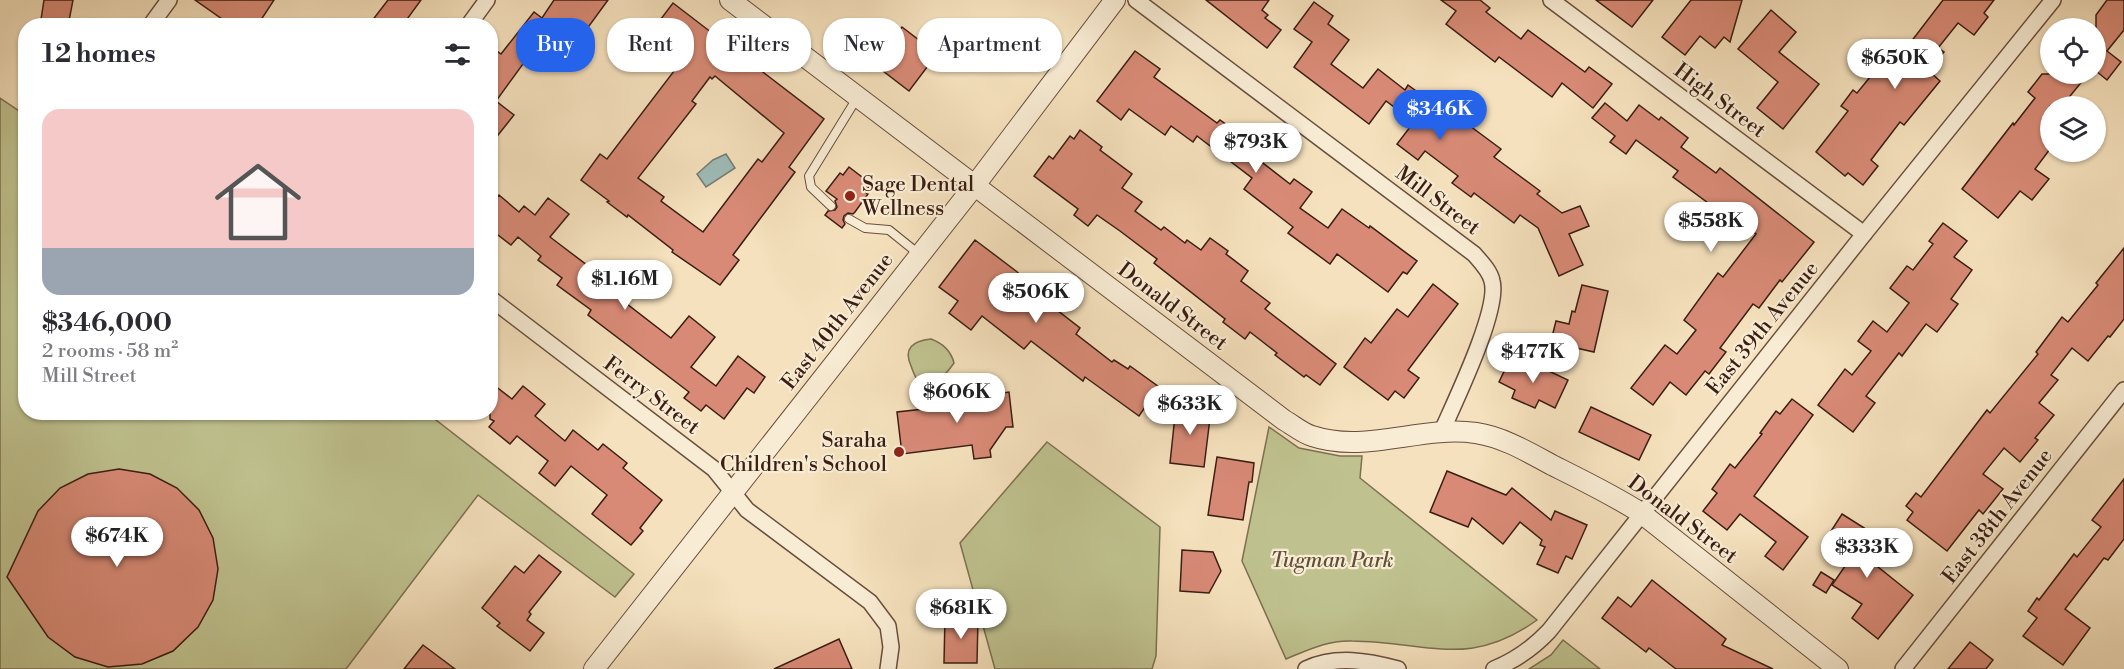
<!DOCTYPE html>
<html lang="en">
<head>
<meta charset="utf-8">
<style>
  :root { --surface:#fff; --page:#f7f7f7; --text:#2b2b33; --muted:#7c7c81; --accent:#2563eb }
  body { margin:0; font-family:"Libre Bodoni",serif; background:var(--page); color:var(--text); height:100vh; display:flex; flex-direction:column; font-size:22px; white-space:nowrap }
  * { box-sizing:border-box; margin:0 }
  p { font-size:20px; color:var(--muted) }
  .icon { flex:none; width:33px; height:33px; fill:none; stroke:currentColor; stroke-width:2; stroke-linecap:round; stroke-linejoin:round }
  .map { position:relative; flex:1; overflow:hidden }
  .panel { position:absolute; left:18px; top:18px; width:480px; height:402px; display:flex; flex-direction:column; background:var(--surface); border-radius:24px; box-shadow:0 2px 4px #0004 }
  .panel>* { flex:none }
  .top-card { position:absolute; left:516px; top:18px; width:570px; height:54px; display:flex; gap:12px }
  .buttons { position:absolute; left:2040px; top:18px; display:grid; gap:12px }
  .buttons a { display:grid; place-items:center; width:66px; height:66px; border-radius:50%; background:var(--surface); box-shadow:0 2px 4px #0004; font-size:30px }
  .price { position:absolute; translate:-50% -51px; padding:0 14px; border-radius:21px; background:#fff; color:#222; font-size:20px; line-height:39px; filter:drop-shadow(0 2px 3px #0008) }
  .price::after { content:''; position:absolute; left:50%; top:36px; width:18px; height:14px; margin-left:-9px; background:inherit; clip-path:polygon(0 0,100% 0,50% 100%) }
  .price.active { background:var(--accent); color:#fff }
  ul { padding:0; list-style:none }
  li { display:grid; align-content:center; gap:12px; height:318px; padding:0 24px }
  li span { display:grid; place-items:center; height:186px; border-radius:18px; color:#555 }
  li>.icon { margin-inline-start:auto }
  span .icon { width:108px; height:108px; fill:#fffc; stroke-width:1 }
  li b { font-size:26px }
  h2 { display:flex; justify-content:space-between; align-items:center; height:72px; padding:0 24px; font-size:26px }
  .tag { padding:0 21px; border-radius:24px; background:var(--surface); box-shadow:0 2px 4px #0004; font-size:21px; line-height:54px }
  .tag.active { background:var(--accent); color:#fff }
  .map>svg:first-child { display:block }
  .green { fill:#bfc28f; stroke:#7c7051; stroke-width:1.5 }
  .water { fill:#9ebcb8; stroke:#767c76; stroke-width:1.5 }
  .building { fill:#d88a76; stroke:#3a1d13; stroke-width:1.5; fill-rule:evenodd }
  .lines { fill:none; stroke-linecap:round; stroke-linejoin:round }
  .service-casing { stroke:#694e3e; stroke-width:10 }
  .minor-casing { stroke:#694e3e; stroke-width:18 }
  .tertiary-casing { stroke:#694e3e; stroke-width:22 }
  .service { stroke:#f8ecd4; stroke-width:8 }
  .minor { stroke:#f8ecd4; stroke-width:15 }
  .tertiary { stroke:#f8ecd4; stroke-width:20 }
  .poi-dot { fill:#8f2418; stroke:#f8ecd4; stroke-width:2 }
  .labels { text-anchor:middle; stroke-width:4.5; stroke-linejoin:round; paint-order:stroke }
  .street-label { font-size:21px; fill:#3a1d13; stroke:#f8ecd4 }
  .poi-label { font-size:21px; fill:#3a1d13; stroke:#f8ecd4; text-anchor:start }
  .park-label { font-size:21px; font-style:italic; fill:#624f38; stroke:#f8ecd4 }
</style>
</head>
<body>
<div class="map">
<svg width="2124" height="669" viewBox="0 0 2124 669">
  <rect width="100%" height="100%" fill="#f5e1bd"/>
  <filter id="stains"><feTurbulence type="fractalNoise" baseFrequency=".00333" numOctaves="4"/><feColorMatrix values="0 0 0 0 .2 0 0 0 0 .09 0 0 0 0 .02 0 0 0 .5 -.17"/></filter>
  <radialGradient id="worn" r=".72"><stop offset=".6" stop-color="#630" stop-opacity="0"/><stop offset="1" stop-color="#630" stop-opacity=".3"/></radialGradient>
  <g class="green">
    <polygon points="0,98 25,115 26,412 427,413 634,574 615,597 478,495 346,669 0,669"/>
    <path d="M931,339C942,343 951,351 954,363C947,373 936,386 924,386C916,381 914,374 911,366C903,348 913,341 931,339Z"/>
    <path d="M1269,427L1299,448L1340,456H1362L1360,478L1537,620C1469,669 1430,642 1352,641C1328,640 1308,650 1286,659L1242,561Z"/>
    <polygon points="1047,442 1160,527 1156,656 1152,669 995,669 960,543"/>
    <polygon points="1563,640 1600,669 1529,669 1551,655"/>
  </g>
  <polygon class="water" points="726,154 735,168 706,187 697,174 713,160"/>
  <g class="building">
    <polygon points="44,0 73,0 68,26 40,26"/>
    <polygon points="195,0 274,0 257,26 232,26"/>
    <polygon points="388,0 421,0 402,26 368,26"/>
    <polygon points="554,0 608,0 581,37 577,34 557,61 536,46 496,101 514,115 490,145 490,46 501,54 534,12 542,18"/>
    <polygon points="1206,0 1269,0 1262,10 1268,15 1265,18 1281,30 1267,48"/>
    <polygon points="1441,0 1480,0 1490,8 1486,12 1521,39 1528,30 1585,72 1589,67 1612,84 1593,108 1562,83 1552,97 1499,57 1495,62 1446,24 1456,11"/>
    <polygon points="1596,0 1653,0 1632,27"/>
    <polygon points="1691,0 1742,0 1730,42 1724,37 1715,48 1700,36 1685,55 1662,37"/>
    <polygon points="1943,0 1994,0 1984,13 1988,17 1974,35 1958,23 1938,48 1944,52 1929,71 1940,81 1904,125 1900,122 1871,160 1878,166 1863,185 1848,173 1845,176 1816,152 1848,111 1841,106 1853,90 1857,93 1879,66 1873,61 1890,40 1904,51"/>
    <polygon points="2107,0 2124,0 2124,30 2107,51 2121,62 2107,80 2096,71 2096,15"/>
    <polygon points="1314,2 1333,16 1328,24 1349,40 1331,64 1363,88 1378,69 1405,90 1408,85 1464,126 1466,123 1501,149 1494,157 1540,191 1537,194 1562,213 1580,206 1589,226 1569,234 1583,265 1559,276 1538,228 1520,215 1514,223 1474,193 1471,197 1452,183 1458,176 1425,151 1418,160 1397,144 1414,122 1386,101 1369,124 1294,67 1312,42 1294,29"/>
    <path d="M673,3L824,119L789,167L795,172L733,255L739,260L720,285L672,252L673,250L628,215L627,217L607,202L609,201L581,180L600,154L607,159L684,58L663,42L667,38L654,28ZM715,76L784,133L762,162L758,159L703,232L661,201L664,197L638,178L696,104L692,101L710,77L712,79Z"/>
    <polygon points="1771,10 1796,32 1779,52 1819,84 1783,129 1757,108 1778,82 1738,49"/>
    <polygon points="902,27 937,54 909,91 874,64"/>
    <polygon points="1135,51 1160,69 1154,77 1217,123 1220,120 1245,138 1248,134 1267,149 1259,160 1290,184 1294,179 1312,192 1300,208 1328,228 1342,209 1369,228 1370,226 1417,261 1407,274 1403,272 1388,292 1337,254 1330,264 1288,233 1293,227 1244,189 1252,178 1197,136 1193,142 1171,126 1165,135 1129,109 1121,120 1097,101"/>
    <polygon points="2042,74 2088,74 2062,106 2050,106 2050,149 2035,169 2049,179 2032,200 2020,191 1998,218 1962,189 2013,123 2014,125 2035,98 2028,92"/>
    <polygon points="1605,103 1627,121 1639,105 1659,120 1661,117 1688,138 1681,147 1716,173 1720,168 1814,242 1782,282 1780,280 1759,308 1753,304 1720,348 1726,352 1709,374 1705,371 1686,395 1670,382 1653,405 1631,388 1665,345 1677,354 1696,330 1684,320 1718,273 1723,277 1756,234 1722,207 1719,211 1673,177 1678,171 1636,140 1626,154 1610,142 1615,136 1592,118"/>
    <polygon points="1080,130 1102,147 1100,150 1132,174 1122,188 1142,202 1135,211 1161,230 1164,227 1185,243 1187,240 1201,250 1210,238 1228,251 1226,254 1248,271 1241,281 1270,303 1265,309 1336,364 1320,385 1306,375 1304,377 1275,355 1277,353 1250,332 1245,339 1223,322 1225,319 1154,263 1157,259 1120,231 1097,215 1088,226 1074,215 1078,209 1034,176 1049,156 1053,159 1070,136 1074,139"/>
    <polygon points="849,167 871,184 865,192 868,194 855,212 853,214 848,213 844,216 843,220 845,224 842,228 825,215 828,211 835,210 837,207 835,201 837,199 826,191 840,173 843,175"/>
    <polygon points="499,195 519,212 524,206 535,215 548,198 569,214 550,237 604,278 600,283 671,338 689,316 715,337 691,367 716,386 738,356 765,377 754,393 747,388 724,419 706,405 701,411 684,398 689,392 588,315 591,310 557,285 562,278 538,260 541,256 518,237 511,245 490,229 490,206"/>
    <polygon points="1943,223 1967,241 1954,257 1972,270 1951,299 1958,304 1937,332 1926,324 1902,356 1899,353 1866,396 1875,403 1853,432 1818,405 1845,369 1852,375 1871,351 1858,341 1873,321 1887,332 1909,303 1890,288 1907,266 1913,270 1933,244 1929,241"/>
    <polygon points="975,240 1016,271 1042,294 1039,296 1080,328 1076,334 1112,362 1114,360 1128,369 1130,366 1159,387 1139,416 1085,377 1083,381 1031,341 1024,349 982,316 971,330 949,313 958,301 939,287"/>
    <polygon points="2124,248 2124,319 2110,337 2108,336 2088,361 2072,348 2051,375 2058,380 2039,403 2054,415 2035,438 2038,440 2020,462 2004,448 1983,474 2003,489 1983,514 1979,510 1947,551 1907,520 1913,512 1906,506 1916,493 1921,497 1987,410 1990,413 2038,354 2036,352 2062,317 2068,322 2098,285 2096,283"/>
    <polygon points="1433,284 1458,304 1408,370 1419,378 1404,398 1395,391 1388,400 1344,367 1365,338 1371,343 1397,309 1408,317"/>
    <polygon points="1582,285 1608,291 1594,352 1576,348 1575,351 1550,345 1556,321 1569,324 1572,311 1575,312"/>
    <polygon points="1511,357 1528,365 1530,362 1568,380 1555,408 1539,400 1535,408 1512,398 1515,390 1499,382"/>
    <polygon points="490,382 512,399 523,386 545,404 535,416 565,441 573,430 598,450 603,444 627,463 623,468 662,500 640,528 643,531 631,545 592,514 607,495 571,466 555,486 539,473 548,461 517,436 510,444 489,427 494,421 490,419"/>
    <polygon points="981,388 982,396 1009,392 1013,427 1006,427 990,450 991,457 974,459 972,445 902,454 897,412 942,407 942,400 965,397 964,391"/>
    <polygon points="1792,399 1813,415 1754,496 1808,537 1783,570 1765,556 1776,542 1740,514 1727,530 1703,511 1717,493 1712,489 1730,464 1735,468 1762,434 1760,433 1776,411 1780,414"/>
    <polygon points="1176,406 1211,410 1204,467 1170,463"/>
    <polygon points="1591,407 1651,435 1639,460 1579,432"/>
    <polygon points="1217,457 1254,463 1252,482 1249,482 1243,520 1208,515"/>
    <polygon points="119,469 150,474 177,488 199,510 213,538 218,569 213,600 198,627 173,651 142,664 108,667 75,657 48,637 7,577 38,511 60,488 88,474"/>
    <polygon points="1447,471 1506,495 1512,488 1551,520 1555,511 1587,525 1572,559 1566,556 1558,573 1537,564 1545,547 1540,545 1542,540 1520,522 1503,544 1472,518 1468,527 1430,512"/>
    <polygon points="2124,479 2124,539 2108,560 2104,558 2065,609 2090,628 2063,665 2023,636 2037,618 2028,611 2037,598 2039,600 2074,554 2077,557 2101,527 2092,520"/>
    <polygon points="1842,514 1880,538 1867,558 1913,595 1878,639 1852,618 1862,604 1832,585 1852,556 1826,539"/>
    <polygon points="1182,550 1213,552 1221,571 1209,593 1180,591"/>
    <polygon points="539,555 561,572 529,612 531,614 527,620 544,633 530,651 497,626 500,623 482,608 515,566 524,573"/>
    <polygon points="1821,572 1834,580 1826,593 1813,585"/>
    <polygon points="1652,580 1726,639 1722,645 1773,669 1676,669 1649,648 1646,652 1602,618 1618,597 1631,607"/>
    <polygon points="945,617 978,618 977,663 944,663"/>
    <polygon points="839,639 852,669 774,669"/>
    <polygon points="1970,642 1993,660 1986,669 1948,669"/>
    <polygon points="423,645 455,669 404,669"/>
  </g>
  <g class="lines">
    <defs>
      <g id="service">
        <polyline points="831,206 811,187 809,176 857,98"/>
        <polyline points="849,219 865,228 889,230 920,255"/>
      </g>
      <g id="minor">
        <path d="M1136,0L1474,254C1481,262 1490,271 1492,281C1500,309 1455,401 1442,431"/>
        <polyline points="1551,0 1864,234"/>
        <polyline points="150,26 169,0"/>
        <polyline points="468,26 487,0"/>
        <polyline points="490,298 714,469 747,510 870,602 888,626 891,647 888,669"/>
        <path d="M1306,669C1336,655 1368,661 1398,669"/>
        <path d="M1494,669C1516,660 1532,649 1549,631L1864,234L2053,0"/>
        <polyline points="1903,669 2124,390"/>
      </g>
      <g id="tertiary">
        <path d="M730,0L1284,420C1293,425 1302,433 1312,436C1366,454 1421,425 1476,433C1503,437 1528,452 1552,465C1582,480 1613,495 1641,513L1838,669"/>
        <polyline points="594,669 975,185 1115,0"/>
      </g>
    </defs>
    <use href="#service" class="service-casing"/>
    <use href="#minor" class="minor-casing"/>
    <use href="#tertiary" class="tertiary-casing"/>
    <use href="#service" class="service"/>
    <use href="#minor" class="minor"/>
    <use href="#tertiary" class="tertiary"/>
  </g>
  <g class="poi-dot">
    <circle cx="850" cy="196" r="6"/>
    <circle cx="899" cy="452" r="6"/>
  </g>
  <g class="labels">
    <g class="street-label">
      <text transform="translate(1720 100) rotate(37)" y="7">High Street</text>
      <text transform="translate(1438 200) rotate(37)" y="7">Mill Street</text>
      <text transform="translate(1173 306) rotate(37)" y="7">Donald Street</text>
      <text transform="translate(837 321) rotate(-52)" y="7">East 40th Avenue</text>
      <text transform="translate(1762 328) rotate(-51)" y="7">East 39th Avenue</text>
      <text transform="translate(652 395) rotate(37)" y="7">Ferry Street</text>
      <text transform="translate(1997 516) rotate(-52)" y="7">East 38th Avenue</text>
      <text transform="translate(1683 519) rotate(37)" y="7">Donald Street</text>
    </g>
    <g class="poi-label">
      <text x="862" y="191">Sage Dental<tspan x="862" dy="24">Wellness</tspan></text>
      <text x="887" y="447" text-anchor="end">Saraha<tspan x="887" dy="24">Children's School</tspan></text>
    </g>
    <g class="park-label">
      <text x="1332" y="567">Tugman Park</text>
    </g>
  </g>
  <rect width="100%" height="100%" filter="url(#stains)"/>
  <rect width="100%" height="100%" fill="url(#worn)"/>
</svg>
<div class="buttons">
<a><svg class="icon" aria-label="locate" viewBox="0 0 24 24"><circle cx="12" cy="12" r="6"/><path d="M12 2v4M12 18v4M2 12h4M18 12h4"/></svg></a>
<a><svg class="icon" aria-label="layers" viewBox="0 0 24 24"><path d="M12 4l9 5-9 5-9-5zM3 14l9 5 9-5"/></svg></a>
</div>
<b class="price" style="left:1895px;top:90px">$650K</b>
<b class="price active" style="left:1440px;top:141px">$346K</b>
<b class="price" style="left:1256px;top:174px">$793K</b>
<b class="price" style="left:1711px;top:253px">$558K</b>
<b class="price" style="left:625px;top:311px">$1.16M</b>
<b class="price" style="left:1036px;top:324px">$506K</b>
<b class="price" style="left:1533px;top:384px">$477K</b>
<b class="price" style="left:957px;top:424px">$606K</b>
<b class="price" style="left:1190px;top:436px">$633K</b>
<b class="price" style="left:117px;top:568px">$674K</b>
<b class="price" style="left:1867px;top:579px">$333K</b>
<b class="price" style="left:961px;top:640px">$681K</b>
<div class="top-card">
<a class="tag active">Buy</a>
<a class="tag">Rent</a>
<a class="tag">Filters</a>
<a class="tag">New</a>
<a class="tag">Apartment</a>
</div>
<section class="panel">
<h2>12 homes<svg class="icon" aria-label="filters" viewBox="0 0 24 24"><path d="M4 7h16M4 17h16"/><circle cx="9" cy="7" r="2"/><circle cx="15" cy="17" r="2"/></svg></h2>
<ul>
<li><span style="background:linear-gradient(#f6c9c9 75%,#9aa5b1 0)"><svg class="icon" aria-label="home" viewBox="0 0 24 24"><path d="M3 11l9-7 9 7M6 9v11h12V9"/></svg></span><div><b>$346,000</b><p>2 rooms · 58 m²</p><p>Mill Street</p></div></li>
</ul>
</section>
</div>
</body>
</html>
